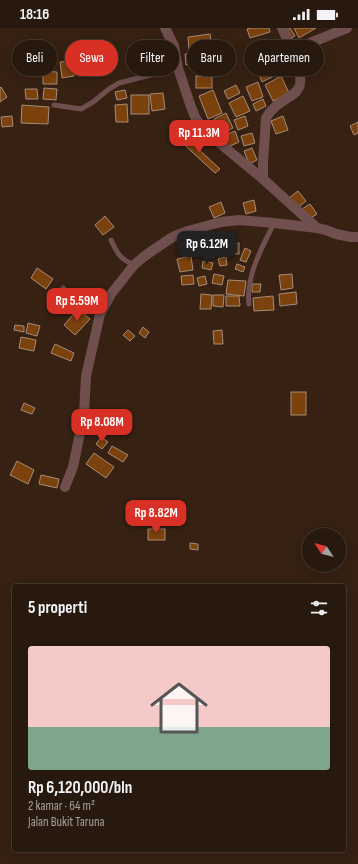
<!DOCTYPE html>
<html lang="id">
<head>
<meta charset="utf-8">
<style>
  :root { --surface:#28190e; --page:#302217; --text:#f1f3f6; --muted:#a5a09e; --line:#44382e; --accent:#d93025 }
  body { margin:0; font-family:"Sofia Sans Condensed",sans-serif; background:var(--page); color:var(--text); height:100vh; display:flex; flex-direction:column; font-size:15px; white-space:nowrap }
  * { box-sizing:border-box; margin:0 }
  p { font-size:13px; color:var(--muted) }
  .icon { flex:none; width:22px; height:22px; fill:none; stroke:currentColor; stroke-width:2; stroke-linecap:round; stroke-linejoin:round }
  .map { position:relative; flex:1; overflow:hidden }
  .panel { position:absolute; left:12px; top:556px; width:334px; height:268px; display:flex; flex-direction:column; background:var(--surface); border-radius:4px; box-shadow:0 4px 16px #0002,0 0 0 1px var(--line) }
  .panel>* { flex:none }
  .hud { position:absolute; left:12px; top:12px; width:334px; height:36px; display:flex; gap:8px }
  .needle { width:26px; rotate:306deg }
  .controls { position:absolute; left:302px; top:500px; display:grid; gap:8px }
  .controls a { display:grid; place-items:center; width:44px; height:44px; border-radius:50%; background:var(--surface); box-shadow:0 4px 16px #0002,0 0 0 1px var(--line); font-size:20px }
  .price { position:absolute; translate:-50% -34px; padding:0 9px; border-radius:8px; background:var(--accent); color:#fff; font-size:13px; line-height:26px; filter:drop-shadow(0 1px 2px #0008) }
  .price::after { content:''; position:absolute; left:50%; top:24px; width:12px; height:9px; margin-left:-6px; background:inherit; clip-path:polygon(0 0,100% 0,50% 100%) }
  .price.selected { background:#222; color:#fff }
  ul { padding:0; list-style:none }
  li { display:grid; align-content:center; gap:8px; height:212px; padding:0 16px }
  li span { display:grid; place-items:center; height:124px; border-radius:4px; color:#555 }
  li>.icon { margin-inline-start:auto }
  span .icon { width:72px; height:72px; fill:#fffc; stroke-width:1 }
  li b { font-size:17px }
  h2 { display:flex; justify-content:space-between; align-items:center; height:48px; padding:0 16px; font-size:17px }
  .pill { padding:0 14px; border-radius:18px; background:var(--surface); box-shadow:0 4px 16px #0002,0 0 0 1px var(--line); font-size:14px; line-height:36px }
  .pill.selected { background:var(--accent); color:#fff }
  .status { display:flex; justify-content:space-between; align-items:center; height:28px; padding:0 20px; background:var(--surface); direction:ltr }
  .status svg { height:11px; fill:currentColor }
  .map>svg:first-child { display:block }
  .building { fill:#7b420d; stroke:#a68c7a }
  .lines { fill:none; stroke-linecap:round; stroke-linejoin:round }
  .lane { stroke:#704f4f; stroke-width:5 }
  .street { stroke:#704f4f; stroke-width:10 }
</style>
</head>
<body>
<div class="status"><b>18:16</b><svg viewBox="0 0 49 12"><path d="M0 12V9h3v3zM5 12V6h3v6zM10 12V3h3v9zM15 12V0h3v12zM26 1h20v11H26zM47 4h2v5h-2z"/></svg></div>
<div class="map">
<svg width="358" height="836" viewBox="0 0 358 836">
  <rect width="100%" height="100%" fill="#362112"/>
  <g class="building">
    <polygon points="252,0 269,0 270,4 250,10 247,1"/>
    <polygon points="290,0 295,8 292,10 287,2"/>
    <polygon points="294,0 316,0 299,10"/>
    <polygon points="210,6 212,20 189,23 188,9"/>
    <polygon points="209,24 211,36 198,39 196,27"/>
    <polygon points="192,25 193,36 186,37 185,26"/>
    <polygon points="72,33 74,48 62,50 60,34"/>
    <polygon points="273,34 278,46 262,54 257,41"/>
    <polygon points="43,43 57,44 57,56 43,56"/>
    <rect x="196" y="48" width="16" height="12"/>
    <polygon points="281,48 289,65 273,73 265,57"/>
    <polygon points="258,54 263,69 252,73 246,59"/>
    <polygon points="236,57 240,65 228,71 224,63"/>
    <polygon points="1,59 7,69 0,74 0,60"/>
    <polygon points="44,60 57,61 56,72 43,71"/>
    <polygon points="25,61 37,61 38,71 26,71"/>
    <polygon points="125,62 127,70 117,72 115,64"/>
    <polygon points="213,62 222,85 208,91 199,68"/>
    <polygon points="163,65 165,81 152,83 150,66"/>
    <rect x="131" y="67" width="18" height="19"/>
    <polygon points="243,68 250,83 236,89 229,75"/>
    <polygon points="263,71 266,78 256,83 253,76"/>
    <polygon points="127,76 128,94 116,94 115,77"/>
    <polygon points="22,77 49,79 48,96 21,95"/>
    <polygon points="226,85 233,100 221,106 214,91"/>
    <polygon points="12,88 13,98 2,99 1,89"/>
    <polygon points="245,88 248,98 238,102 234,92"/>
    <polygon points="283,88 288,102 276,106 271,93"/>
    <polygon points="358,94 358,105 354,107 350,98"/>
    <polygon points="235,103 239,114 228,119 223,108"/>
    <polygon points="252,105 255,115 244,118 241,108"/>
    <polygon points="182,106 220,141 215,145 178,111"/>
    <polygon points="252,120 257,132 249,136 244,123"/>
    <polygon points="298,163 306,173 297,180 289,170"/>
    <polygon points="254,172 256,183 246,186 243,175"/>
    <polygon points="221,174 225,185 214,190 209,179"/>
    <polygon points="310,176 317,186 309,191 302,181"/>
    <polygon points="105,188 114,199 103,207 95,197"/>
    <rect x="229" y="215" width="10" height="11"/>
    <polygon points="204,216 215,218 214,229 203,228"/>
    <polygon points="245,220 251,223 246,234 240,232"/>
    <polygon points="191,228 193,242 180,244 177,231"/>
    <polygon points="226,229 227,237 220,238 218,231"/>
    <polygon points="203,233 213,235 211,242 202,240"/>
    <polygon points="237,236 245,239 243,244 235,241"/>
    <polygon points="37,240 53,251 46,261 31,250"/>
    <polygon points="214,246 224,248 222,257 212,255"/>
    <polygon points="292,246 293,260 281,262 279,247"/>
    <polygon points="193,247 194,256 182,257 181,248"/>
    <polygon points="205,248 207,256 199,258 197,250"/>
    <polygon points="228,252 246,253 244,268 226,266"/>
    <polygon points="252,256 261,256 260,264 252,264"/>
    <polygon points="296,264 297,276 280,278 279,266"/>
    <polygon points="201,266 212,267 211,281 200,281"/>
    <polygon points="213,267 224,267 223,279 213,278"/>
    <polygon points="226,268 239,268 240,278 226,278"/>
    <polygon points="273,268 274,282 254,283 253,270"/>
    <polygon points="78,281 90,291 75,307 64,297"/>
    <polygon points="28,295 40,298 37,308 26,305"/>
    <polygon points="15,297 24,298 24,304 14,302"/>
    <polygon points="143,299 149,304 145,310 139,305"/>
    <polygon points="128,302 135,308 130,313 123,307"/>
    <polygon points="222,302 223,316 214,316 213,303"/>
    <polygon points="21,309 36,312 34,323 19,320"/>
    <polygon points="55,316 74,325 71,333 51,325"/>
    <rect x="291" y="364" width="15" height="23"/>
    <polygon points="24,375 35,380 32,386 21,382"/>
    <polygon points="101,409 108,414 102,421 96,416"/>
    <polygon points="112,418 128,427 123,434 108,425"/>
    <polygon points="94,425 114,439 106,450 86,436"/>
    <polygon points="17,433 34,442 28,456 10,447"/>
    <polygon points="41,447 59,451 57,460 39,456"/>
    <rect x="148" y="501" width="17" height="11"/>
    <polygon points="190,515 198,516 198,522 190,521"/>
  </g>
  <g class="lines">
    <g class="lane">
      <polyline points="54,77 81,81 93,74 109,61 119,55 178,40"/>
      <path d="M111,212C117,225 120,231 134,237"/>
      <path d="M63,260C70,265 77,272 85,274C92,277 99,275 105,275"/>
      <path d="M249,276C246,247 262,220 274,195"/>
    </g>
    <g class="street">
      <polyline points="165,0 174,18 178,40 190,76 195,89 202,99 211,108 263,151 317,200"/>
      <polyline points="293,22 347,0"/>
      <path d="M263,151V135L266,90C271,80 280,75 289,69C292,67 296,65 298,61C307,48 288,13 282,0"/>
      <polyline points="65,459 73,439 81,400 84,386 86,348 100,286 111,266 134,237 146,227 171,210 177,207 188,203 221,194 239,192 274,195 317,200 326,202 336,206 351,209 358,209"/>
    </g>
  </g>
</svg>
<div class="controls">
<a><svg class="needle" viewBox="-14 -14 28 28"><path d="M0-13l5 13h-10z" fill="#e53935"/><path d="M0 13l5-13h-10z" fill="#a5a09e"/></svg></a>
</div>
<b class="price" style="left:199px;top:126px">Rp 11.3M</b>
<b class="price selected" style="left:207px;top:237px">Rp 6.12M</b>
<b class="price" style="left:77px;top:294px">Rp 5.59M</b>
<b class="price" style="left:102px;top:415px">Rp 8.08M</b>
<b class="price" style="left:156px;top:506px">Rp 8.82M</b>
<div class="hud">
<a class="pill">Beli</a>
<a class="pill selected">Sewa</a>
<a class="pill">Filter</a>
<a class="pill">Baru</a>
<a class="pill">Apartemen</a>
</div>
<section class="panel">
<h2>5 properti<svg class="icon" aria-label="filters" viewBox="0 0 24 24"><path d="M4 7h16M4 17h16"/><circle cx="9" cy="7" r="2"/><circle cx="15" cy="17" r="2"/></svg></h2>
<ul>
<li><span style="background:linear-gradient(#f6c9c9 65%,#7fa58c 0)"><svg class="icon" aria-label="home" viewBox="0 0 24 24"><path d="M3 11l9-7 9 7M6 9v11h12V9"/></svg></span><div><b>Rp 6,120,000/bln</b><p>2 kamar · 64 m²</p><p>Jalan Bukit Taruna</p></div></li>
</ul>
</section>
</div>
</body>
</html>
